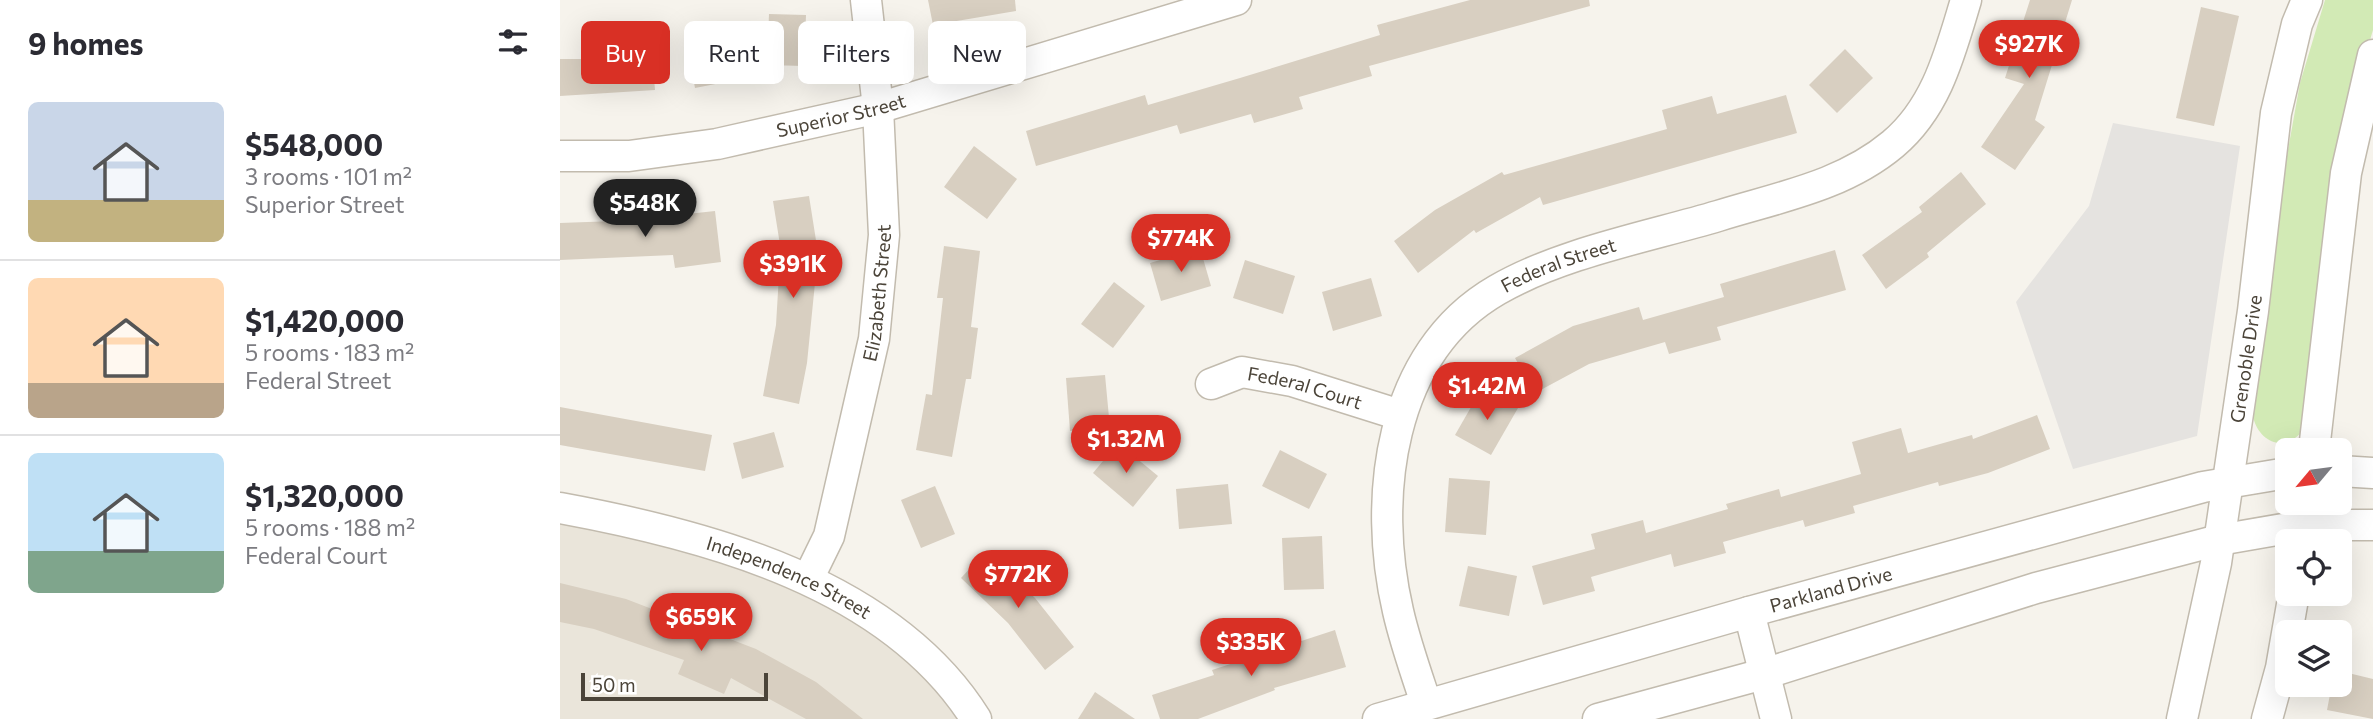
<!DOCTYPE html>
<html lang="en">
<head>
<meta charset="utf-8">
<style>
  :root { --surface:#fff; --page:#f7f7f7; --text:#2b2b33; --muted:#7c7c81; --line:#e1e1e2; --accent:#d93025 }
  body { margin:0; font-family:Commissioner,sans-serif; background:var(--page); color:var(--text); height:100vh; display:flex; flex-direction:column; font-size:26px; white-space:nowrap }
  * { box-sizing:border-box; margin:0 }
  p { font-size:23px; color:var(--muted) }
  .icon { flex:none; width:38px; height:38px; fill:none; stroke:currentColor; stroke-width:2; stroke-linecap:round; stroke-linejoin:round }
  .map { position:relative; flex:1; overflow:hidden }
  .drawer { display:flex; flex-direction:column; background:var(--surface); width:560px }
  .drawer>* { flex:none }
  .hud { position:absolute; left:21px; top:21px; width:665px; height:63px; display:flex; gap:14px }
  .needle { width:46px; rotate:241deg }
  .fabs { position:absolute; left:1715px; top:438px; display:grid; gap:14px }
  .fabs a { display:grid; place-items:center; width:77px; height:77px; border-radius:10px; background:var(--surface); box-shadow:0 7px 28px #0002; font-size:35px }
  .scale { position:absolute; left:21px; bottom:18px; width:187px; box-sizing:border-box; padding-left:7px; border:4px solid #4b4439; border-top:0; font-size:19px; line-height:24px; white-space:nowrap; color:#4b4439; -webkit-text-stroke:5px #fff; paint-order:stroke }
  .price { position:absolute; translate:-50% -60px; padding:0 16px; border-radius:24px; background:var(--accent); color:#fff; font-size:23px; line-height:46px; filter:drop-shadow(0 2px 4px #0008) }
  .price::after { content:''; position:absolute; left:50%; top:42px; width:21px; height:16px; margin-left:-10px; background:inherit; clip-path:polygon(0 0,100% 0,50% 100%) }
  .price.selected { background:#222; color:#fff }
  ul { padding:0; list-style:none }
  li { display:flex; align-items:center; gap:21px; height:175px; padding:0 28px }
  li+li { border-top:2px solid var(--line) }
  li span { display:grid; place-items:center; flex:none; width:196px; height:140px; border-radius:10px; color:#555 }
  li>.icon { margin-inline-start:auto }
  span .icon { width:84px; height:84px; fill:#fffc; stroke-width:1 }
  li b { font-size:30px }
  h2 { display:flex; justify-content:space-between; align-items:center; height:84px; padding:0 28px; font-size:30px }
  .chip { padding:0 24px; border-radius:10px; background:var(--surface); box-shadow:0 7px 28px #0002; font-size:24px; line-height:63px }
  .chip.selected { background:var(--accent); color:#fff }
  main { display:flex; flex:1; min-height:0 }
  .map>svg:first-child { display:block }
  .residential { fill:#eae5da }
  .green { fill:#d2eab5 }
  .parking { fill:#e5e3e0 }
  .building { fill:#d8cfc1 }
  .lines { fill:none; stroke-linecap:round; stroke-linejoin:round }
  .minor-casing { stroke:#c2bbae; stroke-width:33 }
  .minor { stroke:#fff; stroke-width:30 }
  .labels { text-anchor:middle; stroke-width:5; stroke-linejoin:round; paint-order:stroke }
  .street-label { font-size:19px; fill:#4b4439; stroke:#fff }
</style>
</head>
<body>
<main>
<section class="drawer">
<h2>9 homes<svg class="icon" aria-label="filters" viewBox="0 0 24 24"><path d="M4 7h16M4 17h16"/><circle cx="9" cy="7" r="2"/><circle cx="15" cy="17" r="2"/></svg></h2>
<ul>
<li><span style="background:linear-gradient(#c9d6e8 70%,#c2b280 0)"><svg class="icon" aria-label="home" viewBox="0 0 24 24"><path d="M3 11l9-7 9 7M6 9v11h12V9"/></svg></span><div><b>$548,000</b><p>3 rooms · 101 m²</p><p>Superior Street</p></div></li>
<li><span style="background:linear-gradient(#ffd9b3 75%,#b9a48a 0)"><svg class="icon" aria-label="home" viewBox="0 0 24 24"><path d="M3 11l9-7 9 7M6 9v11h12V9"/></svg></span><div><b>$1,420,000</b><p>5 rooms · 183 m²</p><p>Federal Street</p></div></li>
<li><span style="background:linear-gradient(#bfe0f5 70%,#7fa58c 0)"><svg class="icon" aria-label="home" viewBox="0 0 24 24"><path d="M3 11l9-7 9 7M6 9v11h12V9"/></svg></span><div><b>$1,320,000</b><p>5 rooms · 188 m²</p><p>Federal Court</p></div></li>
</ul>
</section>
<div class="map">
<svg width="1813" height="719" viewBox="0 0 1813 719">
  <rect width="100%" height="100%" fill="#f6f3ec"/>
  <polygon class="residential" points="0,508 75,522 340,635 416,719 0,719"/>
  <path class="green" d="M1765,0H1813V30L1801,70L1747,424C1732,452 1701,448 1693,417L1717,211L1740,83Z"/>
  <polygon class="parking" points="1553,123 1680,146 1637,436 1513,469 1456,302 1529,206"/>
  <g class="building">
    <polygon points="368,0 455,0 456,11 373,25"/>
    <polygon points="910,0 1029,0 1030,6 809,66 812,76 739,97 743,109 694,123 691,114 620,134 617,125 476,166 466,131 585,95 588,105 680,78 820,35 817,25"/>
    <polygon points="1470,0 1512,0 1475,120 1485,127 1455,170 1421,147 1464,84 1445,78"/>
    <polygon points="1641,7 1679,16 1654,126 1616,118"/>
    <polygon points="209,14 246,15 244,66 207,65"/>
    <polygon points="173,43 181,79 135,88 128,52"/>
    <polygon points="1285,49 1313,78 1277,113 1249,85"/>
    <polygon points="92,53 95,90 0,96 0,59 46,59"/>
    <polygon points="1226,95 1237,133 983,205 980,197 916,233 914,230 858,273 834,241 875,210 942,172 944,175 1107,129 1102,110 1152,96 1157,114"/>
    <polygon points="414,146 457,179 427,219 384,187"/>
    <polygon points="1401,172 1426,204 1367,253 1369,257 1326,289 1302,255 1362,212 1359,207"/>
    <polygon points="249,196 258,253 247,363 239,404 203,396 216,325 219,275 225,276 213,201"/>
    <polygon points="155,211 161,262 115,268 113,255 0,260 0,223 109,219 109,216"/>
    <polygon points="384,246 420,251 411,327 418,328 411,379 406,379 392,457 356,450 366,394 372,395 383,298 377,298"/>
    <polygon points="640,248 651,286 601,301 590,263"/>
    <polygon points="1275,250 1286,290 1157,327 1161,340 1109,354 1105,342 1029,364 975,393 955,358 1013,326 1079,307 1083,320 1164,297 1160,284"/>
    <polygon points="685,260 735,276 723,314 673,298"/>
    <polygon points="811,278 822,316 773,331 762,292"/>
    <polygon points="554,282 585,306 553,348 521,324"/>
    <polygon points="545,375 550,428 510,431 506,378"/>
    <polygon points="922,388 958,408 931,455 895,435"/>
    <polygon points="0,407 152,435 145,471 0,445"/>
    <polygon points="1477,415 1490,449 1428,473 1379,486 1378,482 1293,506 1295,513 1245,527 1243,520 1163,542 1166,553 1114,567 1111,554 1031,577 1035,591 983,605 972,566 1035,549 1031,534 1083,520 1086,533 1168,509 1166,504 1219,489 1221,497 1301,474 1292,442 1341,428 1348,453 1412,435 1413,439"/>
    <polygon points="214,432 224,467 182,479 173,443"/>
    <polygon points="558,443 598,476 573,507 533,473"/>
    <polygon points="720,450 767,474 749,509 702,486"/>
    <polygon points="889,478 930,481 926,535 885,532"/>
    <polygon points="668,484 672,524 619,529 616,489"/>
    <polygon points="375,486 395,534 361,548 341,500"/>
    <polygon points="762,536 764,589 724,590 722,538"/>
    <polygon points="426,551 475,598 514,647 485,670 448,623 401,578"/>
    <polygon points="908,566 957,576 949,616 899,606"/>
    <polygon points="0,583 66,599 196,649 256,682 303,719 246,719 171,678 164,694 118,674 124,660 34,629 0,622"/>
    <polygon points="775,630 786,667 714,688 715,690 638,719 600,719 592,695 654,675 652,670"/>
    <polygon points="1780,671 1813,679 1813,719 1767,710 1772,684 1780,684"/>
    <polygon points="535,692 575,719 518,719"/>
  </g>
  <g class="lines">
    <defs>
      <g id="minor">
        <path id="s1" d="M0,156H69L157,144L318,108L676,0"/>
        <path id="s2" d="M651,384L682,372L732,381L840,415"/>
        <polyline points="1754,450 1786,173 1813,55"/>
        <polyline points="1780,471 1813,473"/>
        <path id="s3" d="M0,508C147,535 331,583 416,719"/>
        <path id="s4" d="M248,579L269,536L314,339L324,235L318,108L306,0"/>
        <polyline points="1189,612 1216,719"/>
        <path id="s5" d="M866,703C856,673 845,642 838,611C812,499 828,353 937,290C1001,253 1087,237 1158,216C1219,197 1283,186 1333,144C1377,107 1390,53 1406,0"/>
        <path id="s6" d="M818,719L1189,612L1643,487L1727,473"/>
        <polyline points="1038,719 1207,673 1476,588 1659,540 1746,525 1813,525"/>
        <path id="s7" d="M1622,719L1656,563L1693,311L1716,113L1737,24L1747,0"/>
        <polyline points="1707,719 1721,668 1734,593"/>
      </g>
    </defs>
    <use href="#minor" class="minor-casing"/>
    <use href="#minor" class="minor"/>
  </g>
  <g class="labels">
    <g class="street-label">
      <text dy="7" stroke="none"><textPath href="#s1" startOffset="285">Superior Street</textPath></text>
      <text dy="7" stroke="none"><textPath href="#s5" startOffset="522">Federal Street</textPath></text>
      <text dy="7" stroke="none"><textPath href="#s4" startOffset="296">Elizabeth Street</textPath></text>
      <text dy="7" stroke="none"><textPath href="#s7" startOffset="366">Grenoble Drive</textPath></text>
      <text dy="7" stroke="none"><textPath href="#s2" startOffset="98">Federal Court</textPath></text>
      <text dy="7" stroke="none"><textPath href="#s3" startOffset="240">Independence Street</textPath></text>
      <text dy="7" stroke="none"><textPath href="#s6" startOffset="471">Parkland Drive</textPath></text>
    </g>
  </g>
</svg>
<div class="fabs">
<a><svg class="needle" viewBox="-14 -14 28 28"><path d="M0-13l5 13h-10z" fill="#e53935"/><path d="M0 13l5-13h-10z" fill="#7c7c81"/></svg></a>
<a><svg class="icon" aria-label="locate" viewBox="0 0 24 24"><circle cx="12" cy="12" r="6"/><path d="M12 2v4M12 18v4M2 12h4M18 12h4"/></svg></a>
<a><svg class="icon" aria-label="layers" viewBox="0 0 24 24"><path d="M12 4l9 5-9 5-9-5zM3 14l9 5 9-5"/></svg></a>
</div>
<div class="scale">50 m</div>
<b class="price" style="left:1469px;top:80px">$927K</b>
<b class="price selected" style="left:85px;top:239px">$548K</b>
<b class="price" style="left:621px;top:274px">$774K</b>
<b class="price" style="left:233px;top:300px">$391K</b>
<b class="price" style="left:927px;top:422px">$1.42M</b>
<b class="price" style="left:566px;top:475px">$1.32M</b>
<b class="price" style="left:458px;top:610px">$772K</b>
<b class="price" style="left:141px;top:653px">$659K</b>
<b class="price" style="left:691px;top:678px">$335K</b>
<div class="hud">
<a class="chip selected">Buy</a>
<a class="chip">Rent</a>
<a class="chip">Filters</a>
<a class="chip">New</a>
</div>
</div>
</main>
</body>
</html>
